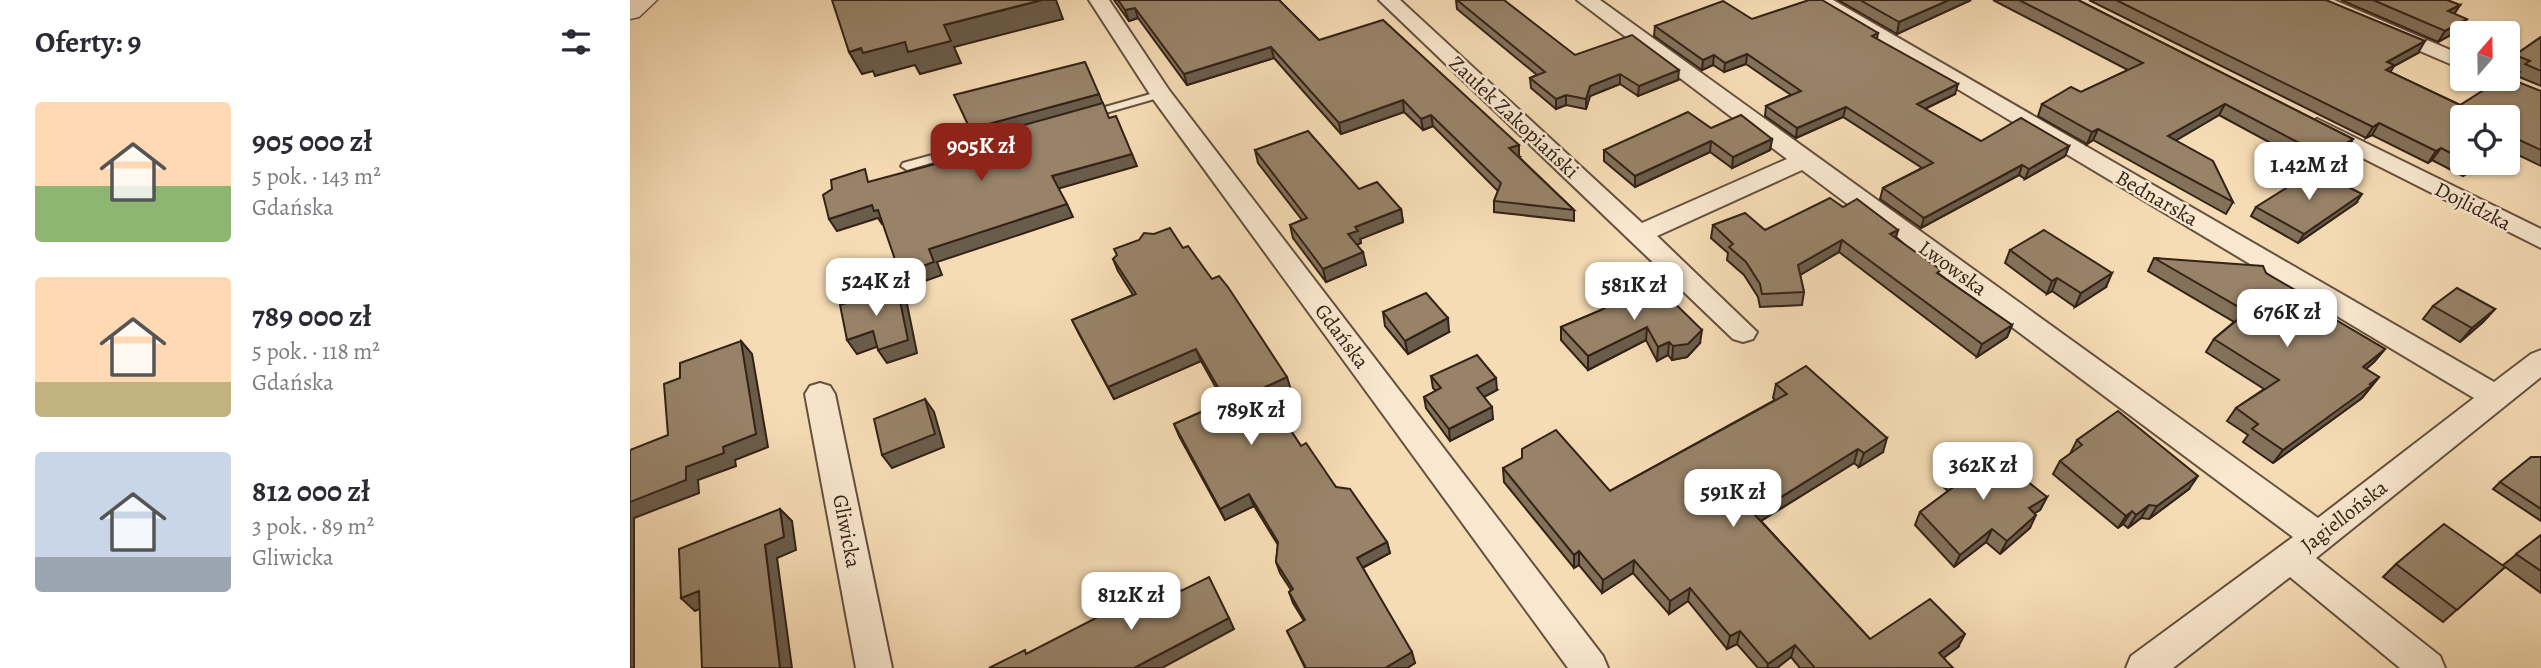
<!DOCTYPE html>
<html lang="pl">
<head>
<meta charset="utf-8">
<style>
  :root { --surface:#fff; --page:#f7f7f7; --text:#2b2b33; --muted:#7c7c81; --accent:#8f2418 }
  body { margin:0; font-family:Alegreya,serif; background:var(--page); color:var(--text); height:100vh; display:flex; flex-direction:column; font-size:26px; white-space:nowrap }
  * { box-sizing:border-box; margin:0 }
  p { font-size:23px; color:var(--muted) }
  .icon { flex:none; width:38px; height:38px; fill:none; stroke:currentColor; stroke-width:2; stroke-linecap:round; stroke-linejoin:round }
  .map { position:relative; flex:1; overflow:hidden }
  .drawer { display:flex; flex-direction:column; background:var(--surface); width:630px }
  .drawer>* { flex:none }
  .needle { width:46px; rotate:20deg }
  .fabs { position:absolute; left:1820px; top:21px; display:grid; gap:14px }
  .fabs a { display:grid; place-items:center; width:70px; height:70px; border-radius:7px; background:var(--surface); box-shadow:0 2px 5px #0004; font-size:35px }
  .price { position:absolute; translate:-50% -60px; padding:0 16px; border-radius:14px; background:#fff; color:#222; font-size:23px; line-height:46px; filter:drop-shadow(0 2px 4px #0008) }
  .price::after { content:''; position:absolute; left:50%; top:42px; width:21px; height:16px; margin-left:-10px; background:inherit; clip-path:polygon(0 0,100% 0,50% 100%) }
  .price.on { background:var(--accent); color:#fff }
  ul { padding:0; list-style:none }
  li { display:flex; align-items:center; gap:21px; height:175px; padding:0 35px }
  li span { display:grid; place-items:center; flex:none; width:196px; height:140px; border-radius:7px; color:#555 }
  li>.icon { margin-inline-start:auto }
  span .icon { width:84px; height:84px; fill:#fffc; stroke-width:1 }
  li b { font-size:30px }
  h2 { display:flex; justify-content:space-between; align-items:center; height:84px; padding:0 35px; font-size:30px }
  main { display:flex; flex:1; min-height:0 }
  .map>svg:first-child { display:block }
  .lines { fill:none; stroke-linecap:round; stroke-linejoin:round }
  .service-casing { stroke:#64503e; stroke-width:4 }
  .minor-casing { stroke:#64503e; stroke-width:4 }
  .tertiary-casing { stroke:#64503e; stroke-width:3 }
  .service { fill:#f9e8cf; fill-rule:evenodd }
  .minor { fill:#f9e8cf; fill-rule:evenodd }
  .tertiary { fill:#f9e8cf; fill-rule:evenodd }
  .wall { fill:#83715a; stroke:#332217; stroke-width:2 }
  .shaded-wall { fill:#6a5c4a; stroke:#332217; stroke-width:2 }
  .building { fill:#988369; stroke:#332217; stroke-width:2 }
  .labels { text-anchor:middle; stroke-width:5; stroke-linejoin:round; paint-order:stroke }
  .street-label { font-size:21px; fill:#332217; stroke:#f9e8cf }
</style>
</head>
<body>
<main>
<section class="drawer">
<h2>Oferty: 9<svg class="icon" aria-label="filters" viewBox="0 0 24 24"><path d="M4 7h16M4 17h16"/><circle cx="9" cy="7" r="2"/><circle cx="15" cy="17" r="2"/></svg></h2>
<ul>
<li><span style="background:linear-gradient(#ffd9b3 60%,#8fb573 0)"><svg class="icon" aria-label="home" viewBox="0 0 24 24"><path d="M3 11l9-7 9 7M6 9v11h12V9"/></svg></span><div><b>905 000 zł</b><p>5 pok. · 143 m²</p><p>Gdańska</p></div></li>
<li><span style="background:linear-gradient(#ffd9b3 75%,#c2b280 0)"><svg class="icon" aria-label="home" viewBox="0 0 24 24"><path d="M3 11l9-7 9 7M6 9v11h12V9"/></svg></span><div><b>789 000 zł</b><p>5 pok. · 118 m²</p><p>Gdańska</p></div></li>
<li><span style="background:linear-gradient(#c9d6e8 75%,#9aa5b1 0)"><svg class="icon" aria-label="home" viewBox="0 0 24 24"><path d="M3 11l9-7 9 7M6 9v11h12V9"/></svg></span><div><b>812 000 zł</b><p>3 pok. · 89 m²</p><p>Gliwicka</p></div></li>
</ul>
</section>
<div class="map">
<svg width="1911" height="668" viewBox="0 0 1911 668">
  <rect width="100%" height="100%" fill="#f6dcb5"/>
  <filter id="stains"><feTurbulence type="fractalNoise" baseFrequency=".00286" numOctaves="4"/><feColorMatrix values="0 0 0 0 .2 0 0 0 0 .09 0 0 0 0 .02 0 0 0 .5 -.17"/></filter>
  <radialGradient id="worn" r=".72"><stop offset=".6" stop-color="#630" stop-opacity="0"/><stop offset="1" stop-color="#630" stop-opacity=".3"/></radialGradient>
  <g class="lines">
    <defs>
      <g id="service">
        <polygon points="531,91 535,92 535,96 458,118 452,115 454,113"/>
        <polygon points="364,138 370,141 368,143 277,170 271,166 273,163"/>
      </g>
      <g id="minor">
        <polygon points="459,0 479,0 539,90 973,656 978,668 938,668 523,99"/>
        <polygon points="749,0 770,0 1012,223 1157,159 947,0 970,0 1688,518 1844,398 1179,0 1203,0 1864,382 1901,354 1911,350 1911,377 1686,558 1810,656 1815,668 1770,668 1660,577 1543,668 1496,668 1501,656 1663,537 1172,170 1027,236 1127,332 1123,339 1113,342 1103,339"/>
        <polygon points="1677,0 1704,0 1832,55 1832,69 1680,4"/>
        <polygon points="1687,119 1911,229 1911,248 1679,131 1676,126"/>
        <polygon points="190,383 200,386 205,394 262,668 226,668 175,394 180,386"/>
      </g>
      <polygon id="tertiary" points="0,0 27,0 9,17 0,19"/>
    </defs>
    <use href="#service" class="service-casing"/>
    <use href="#minor" class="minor-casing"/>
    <use href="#tertiary" class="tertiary-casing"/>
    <use href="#service" class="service"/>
    <use href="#minor" class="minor"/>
    <use href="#tertiary" class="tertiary"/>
  </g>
  <g class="wall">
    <polygon points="484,0 649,0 689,40 889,156 888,156 944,210 944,221 864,212 864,201 868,191 803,126 793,130 774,112 711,134 644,58 557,85 508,18 499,21"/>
    <polygon points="826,0 945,55 1048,80 1008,96 990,84 960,96 956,109 936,105 926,109 901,88 900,78 907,75 827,9"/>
    <polygon points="1208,0 1341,0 1267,34"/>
    <polygon points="1363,0 1448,0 1723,139 1715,151 1687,168 1589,115 1546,140 1603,202 1596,214 1463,140 1457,144 1408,116 1412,104 1451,92 1498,70"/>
    <polygon points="1459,0 1696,0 1788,53 1764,66 1760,72 1830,105 1911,91 1911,166 1878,150 1878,117 1832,117 1832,163 1853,163 1833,176 1802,160 1798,163 1742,135 1736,138"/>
    <polygon points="1711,0 1817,0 1830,5 1824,14 1830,30 1808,42"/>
    <polygon points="1122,19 1248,33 1247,39 1325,94 1295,109 1351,141 1439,146 1435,156 1395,179 1389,175 1291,228 1250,199 1253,188 1292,168 1213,117 1166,138 1135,116 1136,106 1161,95 1116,64 1094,72 1083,65 1072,70 1024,36 1025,26"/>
    <polygon points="1911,37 1911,86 1887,76 1890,72 1878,67 1878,65 1885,55"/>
    <polygon points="1081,128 1142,139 1140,150 1102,168 1080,152 1005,187 974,161 974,150"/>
    <polygon points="625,150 729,189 771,209 773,222 730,239 731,243 727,245 736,265 696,282 663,238 660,225 672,220 628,163"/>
    <polygon points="1726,203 1668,243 1621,216 1626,207"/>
    <polygon points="1213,207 1268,230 1266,237 1310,275 1382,325 1377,337 1347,357 1209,252 1170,275 1174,292 1172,305 1130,307 1128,297 1114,275 1097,260 1098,253 1081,238 1083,225 1135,230"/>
    <polygon points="553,248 661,390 640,399 671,446 706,487 757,542 760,553 733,568 785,663 777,668 675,668 657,631 674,621 663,603 659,592 661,590 650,573 646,562 648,545 624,506 595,520 549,436 544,424 594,402 571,361 484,399 448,332 442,320 503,295 488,271 483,259"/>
    <polygon points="1380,250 1476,287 1445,307 1422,291 1417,294 1375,263"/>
    <polygon points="1524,258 1636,273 1681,306 1755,349 1744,362 1736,369 1749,377 1732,398 1643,463 1613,442 1618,435 1597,421 1606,408 1634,389 1576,352 1584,339 1604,322 1518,271"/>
    <polygon points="1803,306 1865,309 1853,322 1830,342 1793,319"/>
    <polygon points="971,310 1070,343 1057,357 1042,360 1038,355 1027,361 1016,340 958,370 931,340 931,327"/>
    <polygon points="753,312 819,332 778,354 755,326"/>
    <polygon points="801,376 867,390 854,397 863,419 820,441 796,408 794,397 806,391 803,388"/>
    <polygon points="1146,384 1253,452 1229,467 1224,463 1131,521 1240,639 1328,647 1313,658 1323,668 1170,668 1161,657 1147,668 1128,668 1107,644 1097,649 1058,601 1039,614 1003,573 972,593 949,565 944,568 874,482 873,468 980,491 1145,400 1143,398"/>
    <polygon points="1447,440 1559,489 1519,519 1511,518 1498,528 1493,524 1488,528 1423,474 1430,461 1440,454"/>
    <polygon points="1911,457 1911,521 1863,489 1870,482"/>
    <polygon points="1316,472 1417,497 1410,510 1404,513 1400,528 1370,554 1356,542 1324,567 1285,525 1290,512 1318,491 1311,485"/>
    <polygon points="1911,535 1911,593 1875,567 1813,622 1753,577 1766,564 1873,565"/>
  </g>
  <g class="shaded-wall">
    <polygon points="412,0 426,0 433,19 324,47 331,63 290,74 285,65 245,76 243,71 232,74 219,52 314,25"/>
    <polygon points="1319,0 1341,0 1267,34 1269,22"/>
    <polygon points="1830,5 1823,16 1818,11"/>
    <polygon points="505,8 508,18 499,21 495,10"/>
    <polygon points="1837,19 1830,30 1808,42 1815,31"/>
    <polygon points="1795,41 1788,53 1764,66 1757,77 1757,62"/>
    <polygon points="641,47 644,58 557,85 554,74"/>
    <polygon points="1117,54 1116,64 1094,72 1095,63"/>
    <polygon points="1084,55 1083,65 1072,70 1073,60"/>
    <polygon points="1049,70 1048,80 1008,96 1009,86"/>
    <polygon points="990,74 990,84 960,96 956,109 956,99 960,86"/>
    <polygon points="1328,84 1325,94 1284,114 1287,104"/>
    <polygon points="469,94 473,104 345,140 340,129"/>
    <polygon points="936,95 936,105 926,109 926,99"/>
    <polygon points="773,100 774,112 711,134 709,123"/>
    <polygon points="1595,104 1589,115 1533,148 1538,136"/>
    <polygon points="1216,107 1213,117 1166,138 1167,128"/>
    <polygon points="801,115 803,126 793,130 791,119"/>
    <polygon points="1749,123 1742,135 1736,138 1743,127"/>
    <polygon points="1468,129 1463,140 1457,144 1462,132"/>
    <polygon points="1142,139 1140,150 1102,168 1103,157"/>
    <polygon points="1723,139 1715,151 1687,168 1694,156"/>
    <polygon points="1081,141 1080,152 1005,187 1005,176"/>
    <polygon points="889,145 889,156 880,160 879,148"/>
    <polygon points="1439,146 1435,156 1395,179 1399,169"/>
    <polygon points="1811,148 1802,160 1798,163 1806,151"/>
    <polygon points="502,154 507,166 427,189 422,176"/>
    <polygon points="1843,163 1853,163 1833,176 1842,164"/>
    <polygon points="1392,165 1389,175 1291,228 1294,218"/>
    <polygon points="1732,194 1726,203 1668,243 1674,234"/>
    <polygon points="437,204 443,217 307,262 312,275 278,287 270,274 299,249"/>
    <polygon points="242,205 248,210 256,223 252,224 248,218 207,231 199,219"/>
    <polygon points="771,209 773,222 730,239 731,243 721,247 718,234 725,227"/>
    <polygon points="1268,230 1264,242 1260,234"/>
    <polygon points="1212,240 1209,252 1165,278 1168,265"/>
    <polygon points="733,252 736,265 696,282 693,269"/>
    <polygon points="1482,273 1476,287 1445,307 1451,293"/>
    <polygon points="1427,278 1422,291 1417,294 1422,281"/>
    <polygon points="267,286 276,299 287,353 257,363 248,350"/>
    <polygon points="1865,309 1853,322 1830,342 1842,328"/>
    <polygon points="818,318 819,332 778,354 775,341"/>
    <polygon points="1382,325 1377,337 1347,357 1352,344"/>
    <polygon points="1017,327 1016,340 958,370 958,356"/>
    <polygon points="1072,330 1070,343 1057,357 1042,360 1043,346"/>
    <polygon points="243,331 252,345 227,354 217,340"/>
    <polygon points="111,341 122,354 138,447 105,460 106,466 68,480 69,493 4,518 4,668 0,668 0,502 56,467 93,447"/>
    <polygon points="1039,342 1038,355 1027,361 1028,347"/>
    <polygon points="566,349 571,361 484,399 478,387"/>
    <polygon points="1755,349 1744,362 1723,380 1733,367"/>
    <polygon points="657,377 661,390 637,400 633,388"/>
    <polygon points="1749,377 1732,398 1643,463 1653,450"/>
    <polygon points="866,378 867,390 848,400 847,388"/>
    <polygon points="295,399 304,412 314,447 262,468 252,455"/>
    <polygon points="862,407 863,419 820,441 819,429"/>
    <polygon points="1257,438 1253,452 1229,467 1234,453"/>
    <polygon points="1228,449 1224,463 1121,527 1124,514"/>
    <polygon points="1568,476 1559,489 1519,519 1527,506"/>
    <polygon points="619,494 624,506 595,520 590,509"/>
    <polygon points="1417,497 1410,510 1392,521 1399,508"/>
    <polygon points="1519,505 1511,518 1498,528 1506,515"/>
    <polygon points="150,509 162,521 166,550 147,558 162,668 150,668 135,545"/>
    <polygon points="1502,511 1493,524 1488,528 1496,516"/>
    <polygon points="1406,515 1400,528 1370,554 1377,541"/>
    <polygon points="1362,529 1356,542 1324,567 1330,555"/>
    <polygon points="757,542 760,553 730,569 727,558"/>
    <polygon points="949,551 949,565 944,568 944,555"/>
    <polygon points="1004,560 1003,573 972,593 973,580"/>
    <polygon points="1060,588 1058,601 1039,614 1040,601"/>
    <polygon points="69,591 83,603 65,611 51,598"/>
    <polygon points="599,618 604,629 532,668 504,668"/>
    <polygon points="1110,631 1107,644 1097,649 1100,636"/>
    <polygon points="1335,634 1328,647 1303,666 1309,653"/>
    <polygon points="1165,645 1161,657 1147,668 1137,668 1138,664"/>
    <polygon points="782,652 785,663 777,668 755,668"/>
  </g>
  <g class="building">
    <polygon points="202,0 412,0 314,25 321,41 278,52 275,42 233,53 231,48 219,52"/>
    <polygon points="488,0 649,0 689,40 753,20 889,145 879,148 944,210 864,201 871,183 801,115 791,119 773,100 709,123 641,47 554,74 505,8 495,10"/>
    <polygon points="827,0 874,0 945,55 1002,35 1049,70 1009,86 990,74 960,86 956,99 936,95 926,99 900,78 915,72"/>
    <polygon points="1179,0 1192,0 1248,33 1242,36 1328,84 1287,104 1351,141 1391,118 1439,146 1399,169 1392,165 1294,218 1253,188 1303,163 1216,107 1167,128 1136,106 1171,91 1117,54 1095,63 1084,55 1073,60 1025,26 1093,1 1122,19"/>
    <polygon points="1230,0 1319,0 1269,22"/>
    <polygon points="1389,0 1448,0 1723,139 1694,156 1595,104 1538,136 1583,161 1603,202 1468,129 1462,132 1412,104 1441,87 1451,92 1513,63"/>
    <polygon points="1486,0 1696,0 1795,41 1757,62 1764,65 1756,70 1830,105 1871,79 1878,78 1911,91 1911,150 1883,137 1878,140 1878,117 1832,117 1832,159 1811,148 1806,151 1749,123 1743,127"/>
    <polygon points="1743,0 1817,0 1830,5 1818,11 1837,19 1815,31"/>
    <polygon points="1911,37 1911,71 1895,64 1900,61 1885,55"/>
    <polygon points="455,62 469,94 340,129 324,95"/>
    <polygon points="473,103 479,118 486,116 502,154 422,176 437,204 299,249 304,262 270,274 248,210 244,211 242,205 199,219 193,195 202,189 201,180 235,169 238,182 350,152 344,139"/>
    <polygon points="1058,112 1081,128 1111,115 1142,139 1103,157 1081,141 1005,176 974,150"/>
    <polygon points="678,131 729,189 747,182 771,209 725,227 728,231 718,234 733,252 693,269 660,225 677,218 625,150"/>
    <polygon points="1685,170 1732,194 1674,234 1626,207"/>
    <polygon points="1200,198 1213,207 1227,199 1268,230 1260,234 1311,270 1307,273 1382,325 1352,344 1212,240 1168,265 1174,292 1132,294 1130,284 1116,262 1099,247 1103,244 1083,225 1115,213 1135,230"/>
    <polygon points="540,228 553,248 558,246 582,279 589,276 598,287 657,377 633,388 671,446 676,443 706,487 720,489 757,542 727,558 782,652 755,668 676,668 657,631 675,620 659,592 663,589 646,562 648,542 619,494 590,509 544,424 596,401 566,349 478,387 442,320 506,294 483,259 487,255 484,249 509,240 514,233 524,234"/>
    <polygon points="1414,230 1482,273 1451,293 1427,278 1422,281 1380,250"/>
    <polygon points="1524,258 1633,266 1636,273 1684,301 1679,304 1755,349 1733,367 1749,377 1740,384 1742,385 1653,450 1622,429 1628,424 1606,408 1649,380 1584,339 1617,312"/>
    <polygon points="1025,284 1072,330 1058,344 1043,346 1039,342 1028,347 1017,327 958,356 931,327 971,310 1011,286"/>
    <polygon points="267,286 278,340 248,350 243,331 217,340 210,305"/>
    <polygon points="1827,288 1865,309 1842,328 1803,306"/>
    <polygon points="796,293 818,318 775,341 753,312"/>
    <polygon points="111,341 126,434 93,447 94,453 56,467 56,480 0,502 0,450 38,435 34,384 50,378 50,363"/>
    <polygon points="847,355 866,378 847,388 862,407 819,429 794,397 811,388 801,376"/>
    <polygon points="1176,366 1257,438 1234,453 1228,449 1124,514 1240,639 1300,599 1335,634 1309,653 1323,668 1185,668 1165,645 1138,664 1110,631 1100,636 1060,588 1040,601 1004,560 973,580 949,551 944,555 873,468 892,458 892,449 926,430 980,491 1157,394 1146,384"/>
    <polygon points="295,399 305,434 252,455 244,419"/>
    <polygon points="1488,411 1568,476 1527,506 1519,505 1506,515 1502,511 1496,516 1430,461 1452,445 1447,440"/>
    <polygon points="1353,446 1417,497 1399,508 1406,515 1377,541 1362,529 1330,555 1290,512 1329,483 1316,472"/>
    <polygon points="1901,457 1911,457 1911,509 1870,482"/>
    <polygon points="150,509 154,537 135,545 150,668 72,668 69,591 51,598 49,549"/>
    <polygon points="1814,524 1875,567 1827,610 1766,564"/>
    <polygon points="1911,535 1911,571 1886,554"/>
    <polygon points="579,577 599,618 504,668 359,668 395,650 396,654 495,603 498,609 547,583 551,591"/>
  </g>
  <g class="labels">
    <g class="street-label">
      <text transform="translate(884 117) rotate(43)" y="7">Zaułek Zakopiański</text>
      <text transform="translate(1527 198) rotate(30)" y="7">Bednarska</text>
      <text transform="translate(1843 206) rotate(27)" y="7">Dojlidzka</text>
      <text transform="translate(1323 268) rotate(36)" y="7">Lwowska</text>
      <text transform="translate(712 336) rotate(53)" y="7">Gdańska</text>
      <text transform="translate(1714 516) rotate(-38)" y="7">Jagiellońska</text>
      <text transform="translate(217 531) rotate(79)" y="7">Gliwicka</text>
    </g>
  </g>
  <rect width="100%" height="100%" filter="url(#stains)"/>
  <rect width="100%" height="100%" fill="url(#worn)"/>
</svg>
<div class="fabs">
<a><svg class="needle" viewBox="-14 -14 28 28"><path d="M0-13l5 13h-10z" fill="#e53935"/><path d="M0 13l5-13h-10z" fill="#7c7c81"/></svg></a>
<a><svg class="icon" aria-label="locate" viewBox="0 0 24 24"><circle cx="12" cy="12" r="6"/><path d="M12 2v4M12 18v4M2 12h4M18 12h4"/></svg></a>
</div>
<b class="price on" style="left:351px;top:183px">905K zł</b>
<b class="price" style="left:1679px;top:202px">1.42M zł</b>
<b class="price" style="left:246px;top:318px">524K zł</b>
<b class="price" style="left:1004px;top:322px">581K zł</b>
<b class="price" style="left:1657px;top:349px">676K zł</b>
<b class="price" style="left:621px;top:447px">789K zł</b>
<b class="price" style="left:1353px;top:502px">362K zł</b>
<b class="price" style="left:1103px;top:529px">591K zł</b>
<b class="price" style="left:501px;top:632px">812K zł</b>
</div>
</main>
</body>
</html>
